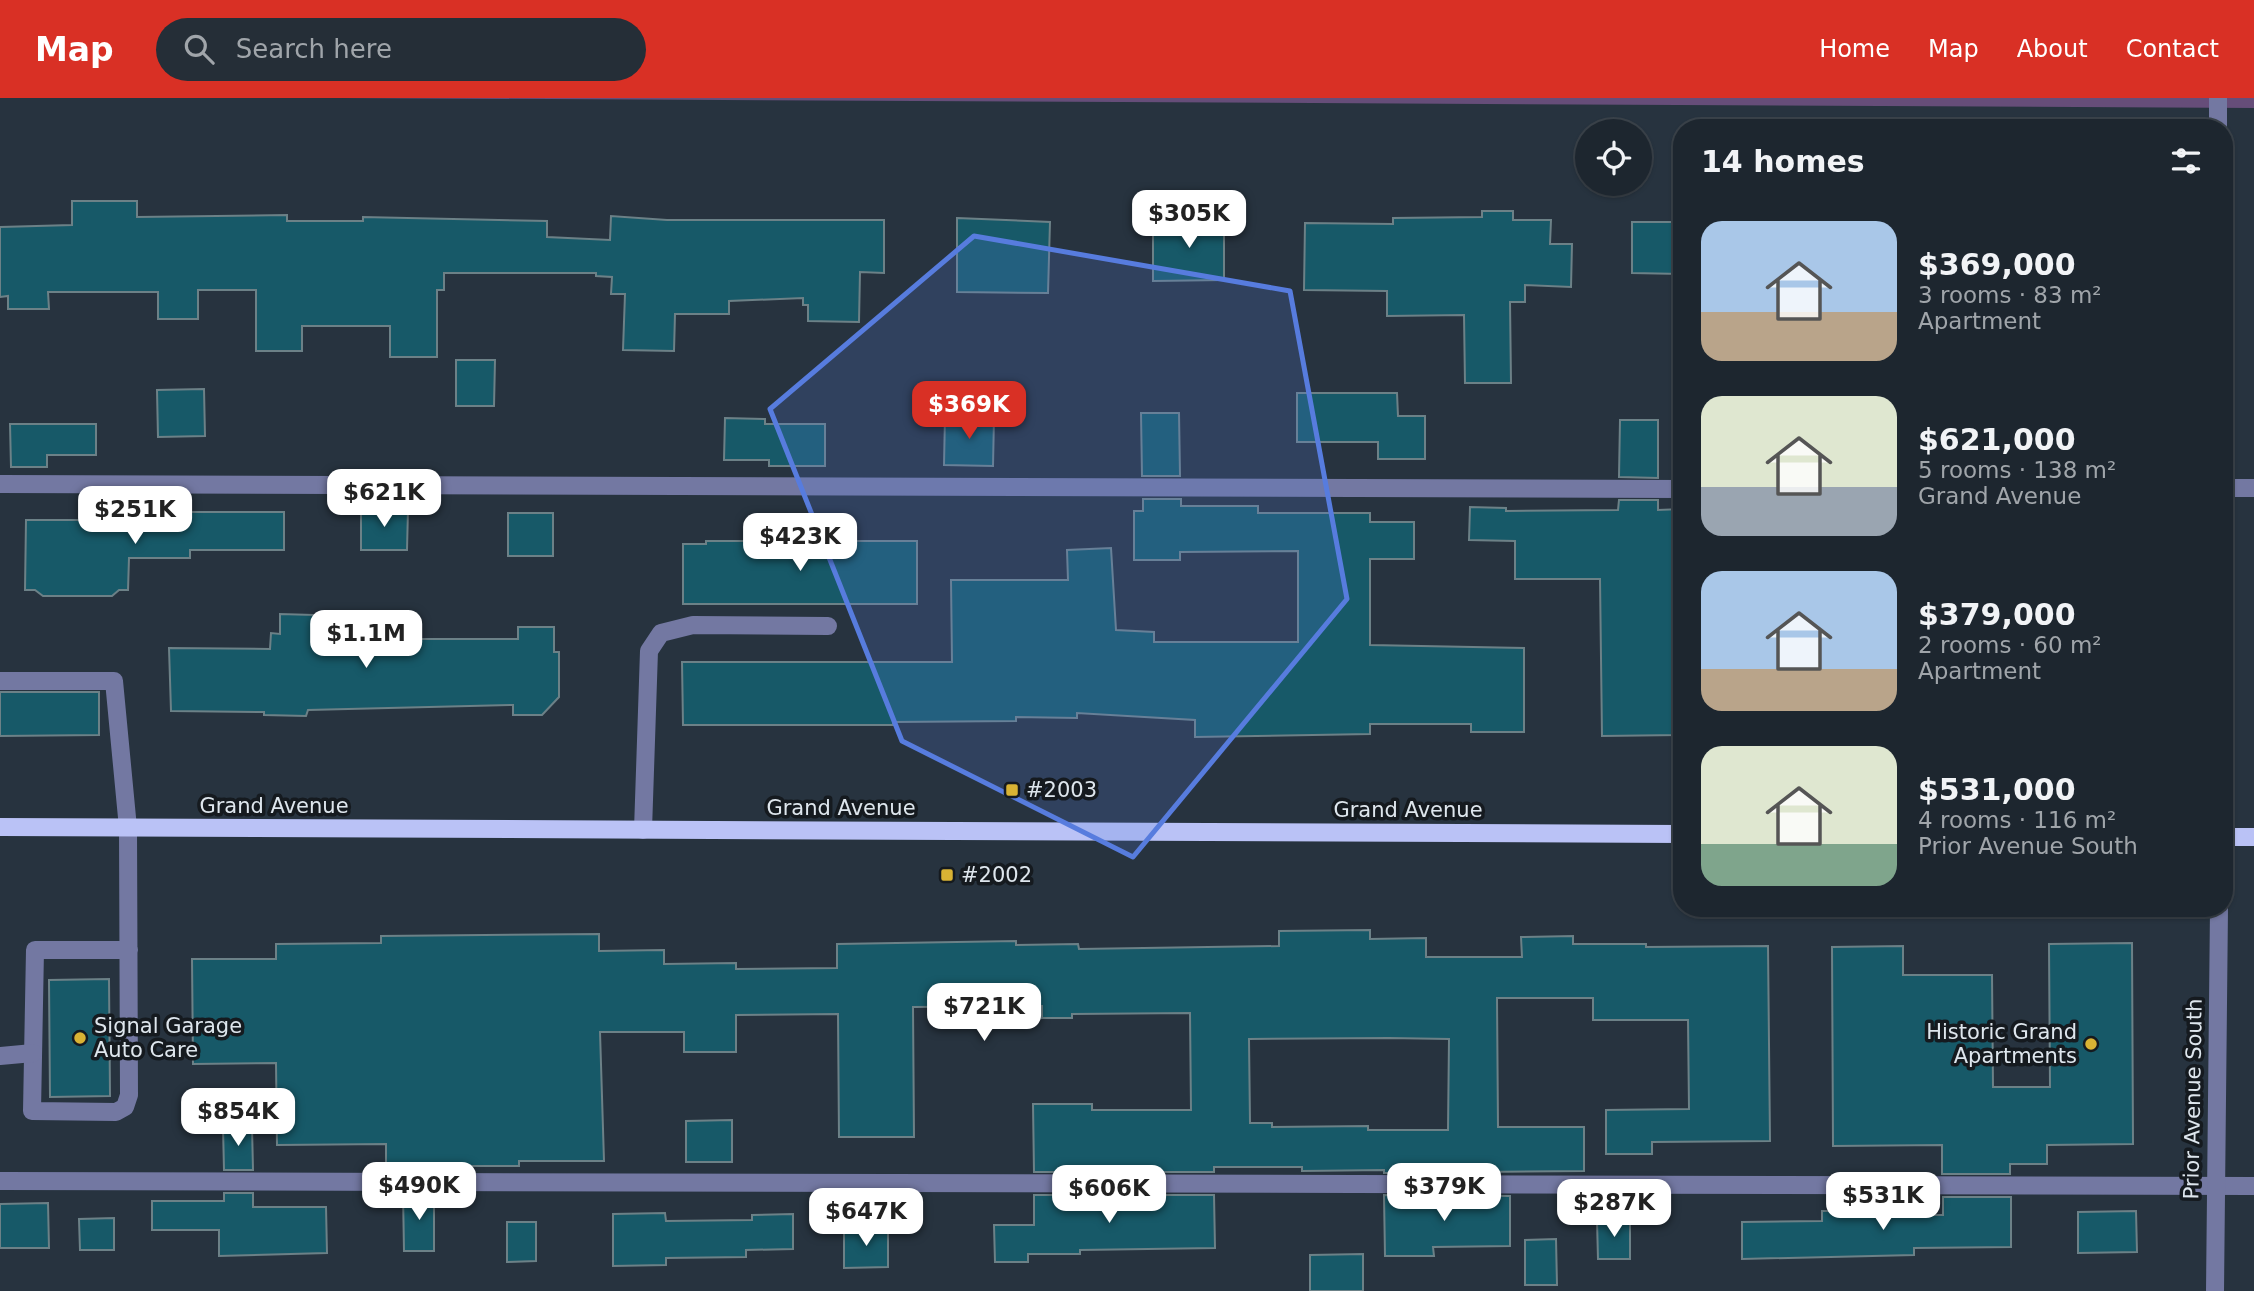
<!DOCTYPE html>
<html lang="en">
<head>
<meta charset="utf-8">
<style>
  :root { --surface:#1d262f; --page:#252e37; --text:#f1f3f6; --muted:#a0a5aa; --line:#3b434b; --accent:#d93025 }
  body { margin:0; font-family:"DejaVu Sans",sans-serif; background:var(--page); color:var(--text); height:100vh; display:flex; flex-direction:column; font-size:26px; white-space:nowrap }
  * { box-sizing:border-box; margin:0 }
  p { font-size:23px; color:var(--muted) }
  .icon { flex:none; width:38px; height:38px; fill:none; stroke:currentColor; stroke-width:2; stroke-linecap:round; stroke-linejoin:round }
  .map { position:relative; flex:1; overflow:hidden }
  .panel { position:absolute; left:1673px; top:21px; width:560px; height:798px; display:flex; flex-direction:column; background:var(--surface); border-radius:28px; box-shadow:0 2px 5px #0004,0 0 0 2px var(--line) }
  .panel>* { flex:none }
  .controls { position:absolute; left:1575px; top:21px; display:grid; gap:14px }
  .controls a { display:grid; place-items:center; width:77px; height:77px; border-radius:50%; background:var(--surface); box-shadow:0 2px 5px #0004,0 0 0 2px var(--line); font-size:35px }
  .price { position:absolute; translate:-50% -60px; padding:0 16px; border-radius:14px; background:#fff; color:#222; font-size:23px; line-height:46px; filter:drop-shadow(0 2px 4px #0008) }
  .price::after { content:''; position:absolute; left:50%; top:42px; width:21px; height:16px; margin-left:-10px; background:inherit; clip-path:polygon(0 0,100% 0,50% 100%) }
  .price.active { background:var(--accent); color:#fff }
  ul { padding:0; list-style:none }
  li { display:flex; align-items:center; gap:21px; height:175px; padding:0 28px }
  li span { display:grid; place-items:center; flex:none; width:196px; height:140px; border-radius:21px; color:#555 }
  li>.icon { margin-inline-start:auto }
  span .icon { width:84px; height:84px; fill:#fffc; stroke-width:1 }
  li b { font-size:30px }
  h2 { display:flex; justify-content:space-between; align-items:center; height:84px; padding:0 28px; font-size:30px }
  header { display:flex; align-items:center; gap:42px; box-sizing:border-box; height:98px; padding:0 35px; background:var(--accent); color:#fff }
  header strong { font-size:33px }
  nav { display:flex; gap:38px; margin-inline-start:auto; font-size:24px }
  .search { width:490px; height:63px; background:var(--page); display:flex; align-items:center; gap:18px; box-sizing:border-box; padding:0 24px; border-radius:38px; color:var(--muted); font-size:26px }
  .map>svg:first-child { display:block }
  .green { fill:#664d79 }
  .building { fill:#175968; stroke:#6c8187; stroke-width:2; fill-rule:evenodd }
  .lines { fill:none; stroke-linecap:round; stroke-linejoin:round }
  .minor { stroke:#7378a2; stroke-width:18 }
  .major { stroke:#bac2f6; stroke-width:18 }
  .marked { fill:#577cde; fill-opacity:0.2; stroke:#577cde; stroke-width:5; stroke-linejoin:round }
  .poi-dot { fill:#d9b334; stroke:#151a1f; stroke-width:2.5 }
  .labels { text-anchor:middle; stroke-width:7; stroke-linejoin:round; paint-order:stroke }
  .poi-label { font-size:21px; fill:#dee6ed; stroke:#151a1f; text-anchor:start }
  .street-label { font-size:21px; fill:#dee6ed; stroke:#151a1f }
</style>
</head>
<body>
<header>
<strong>Map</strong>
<div class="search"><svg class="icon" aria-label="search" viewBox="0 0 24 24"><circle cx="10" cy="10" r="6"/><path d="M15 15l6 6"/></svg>Search here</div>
<nav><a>Home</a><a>Map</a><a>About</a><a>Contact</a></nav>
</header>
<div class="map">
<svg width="2254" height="1193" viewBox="0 0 2254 1193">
  <rect width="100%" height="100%" fill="#27333f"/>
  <polygon class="green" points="341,0 2254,0 2254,10"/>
  <g class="building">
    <polygon points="72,103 137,103 137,119 287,117 287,123 363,123 363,119 547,123 547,139 610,142 611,118 667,122 884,122 884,175 860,174 859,224 808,223 808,207 803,207 803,200 729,203 729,216 675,216 674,253 623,252 625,196 611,196 612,179 596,178 596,175 444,175 444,192 437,192 437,259 390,259 390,228 302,228 302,253 256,253 256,192 198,192 198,221 158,221 158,194 48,194 49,211 8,211 8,198 0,199 0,129 72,127"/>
    <polygon points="1482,113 1513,113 1513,122 1551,122 1550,146 1572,146 1571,189 1525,187 1525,204 1510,204 1511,285 1465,285 1464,217 1387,218 1387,193 1304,192 1305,125 1393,126 1393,120 1482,119"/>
    <polygon points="957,120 1050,124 1048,195 957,194"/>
    <polygon points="1224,121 1224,182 1153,183 1153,122"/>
    <polygon points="1632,124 1682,124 1682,176 1632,175"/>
    <polygon points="456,262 495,262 494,308 456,308"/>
    <polygon points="204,291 205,338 158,339 157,292"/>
    <polygon points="1297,295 1397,295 1398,318 1425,318 1425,361 1378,361 1378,344 1297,344"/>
    <polygon points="1141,315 1179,315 1180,378 1142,378"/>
    <polygon points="945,318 994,319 993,368 944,367"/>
    <polygon points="725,320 765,321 765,326 825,326 825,368 769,368 769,362 724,362"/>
    <polygon points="1620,322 1658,322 1658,380 1619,379"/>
    <polygon points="10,326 96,326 96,357 47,357 47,369 11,369"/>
    <polygon points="1143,401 1181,401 1181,408 1258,408 1258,415 1370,415 1370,424 1414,424 1414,461 1370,461 1370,547 1524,550 1524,634 1471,634 1471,626 1370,626 1370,636 1195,639 1195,622 1077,615 1077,620 1016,619 1016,623 893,624 893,627 683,627 682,564 952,564 951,482 1068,482 1067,452 1111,450 1116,532 1154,534 1154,544 1298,544 1298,453 1180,454 1180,462 1134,462 1134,413 1143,413"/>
    <polygon points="1619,402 1658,402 1658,412 1682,411 1682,448 1677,448 1679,637 1602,638 1600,481 1515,481 1515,443 1469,442 1470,409 1506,410 1506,413 1618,412"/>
    <polygon points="156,404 190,404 190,414 284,414 284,452 190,452 190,460 129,460 128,492 119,492 112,498 43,498 35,492 25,492 26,422 156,422"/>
    <polygon points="361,411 408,411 407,452 361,452"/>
    <rect x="508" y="415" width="45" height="43"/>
    <polygon points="706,443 917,443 917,506 683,506 683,446 706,446"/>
    <polygon points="400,514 402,541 518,541 518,529 554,529 554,554 559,554 559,599 542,617 513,617 513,607 308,612 306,618 264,617 264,614 171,613 169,550 270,551 271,535 280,536 280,516 349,518 349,515"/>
    <polygon points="0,594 99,594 99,637 0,638"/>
    <path d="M1370,832V841L1426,840V859H1522L1521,839L1573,838V846H1646V849L1768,848L1770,1043L1652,1044V1056H1606V1012L1689,1011L1688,922H1593V900H1497L1498,1029H1584V1073L1384,1075V1072L1302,1073V1069H1214V1074H1034L1033,1006H1092V1012H1191L1190,915L1072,916V920H1042V908L913,909L914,1039H839L838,916L736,917V954H684V934H600L604,1063H519V1068H433V1073H403V1068H386V1046L277,1047L276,965L193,966L192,861H276V846L381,845V838L599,836V853L664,852V866L736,865V871L837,870V846L1016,843V847L1078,846L1079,851L1279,848V833ZM1389,940L1449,941L1448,1032H1368V1028L1272,1029V1025H1250L1249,941Z"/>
    <polygon points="2132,845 2133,1046 2047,1047 2047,1066 2010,1066 2010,1076 1942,1076 1942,1047 1833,1048 1832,849 1903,848 1903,877 1992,877 1993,989 2050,989 2049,846"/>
    <polygon points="109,881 110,998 50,999 49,882"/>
    <polygon points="732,1022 732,1064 686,1064 686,1023"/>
    <polygon points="223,1029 252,1029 253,1072 224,1072"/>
    <polygon points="224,1095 253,1095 253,1109 326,1109 327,1155 219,1158 219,1132 152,1132 152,1103 224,1103"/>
    <polygon points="403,1095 434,1095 434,1153 404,1153"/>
    <polygon points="1034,1097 1214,1097 1215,1150 1080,1152 1080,1156 1028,1156 1028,1164 995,1164 994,1127 1034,1127"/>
    <polygon points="1384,1097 1510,1098 1510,1148 1433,1149 1434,1158 1385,1158"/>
    <polygon points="1943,1099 2011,1099 2011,1149 1914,1150 1914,1157 1742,1161 1742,1124 1822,1123 1822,1113 1866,1113 1866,1117 1943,1117"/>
    <polygon points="48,1105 49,1150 0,1150 0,1106"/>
    <polygon points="2136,1113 2137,1154 2078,1155 2078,1114"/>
    <polygon points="665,1115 666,1123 752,1122 752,1117 793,1116 793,1151 746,1152 746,1159 666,1160 666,1167 613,1168 613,1116"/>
    <polygon points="114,1120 114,1152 80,1152 79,1121"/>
    <polygon points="1597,1122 1630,1122 1630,1161 1598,1161"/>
    <polygon points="507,1124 536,1124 536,1163 507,1164"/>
    <polygon points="888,1130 888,1169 844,1170 844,1131"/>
    <polygon points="1556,1141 1557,1187 1525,1187 1525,1142"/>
    <polygon points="1363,1156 1363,1193 1310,1193 1310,1157"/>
  </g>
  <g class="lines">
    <g class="minor">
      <polyline points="2218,0 2218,30"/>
      <polyline points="0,386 1682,391"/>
      <polyline points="2224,390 2254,390"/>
      <polyline points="0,583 114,583 128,730 129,997 125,1009 116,1014 32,1013 35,852 129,852"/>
      <polyline points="643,732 649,553 661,535 693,527 828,528"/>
      <polyline points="0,958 33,955"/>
      <polyline points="0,1083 2254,1088"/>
      <polyline points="2215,1193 2219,810"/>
    </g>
    <g class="major">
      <polyline points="0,729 1682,736"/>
      <polyline points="2224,739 2254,739"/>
    </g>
  </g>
  <path class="marked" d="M974,138L1290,193L1347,501L1133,759L902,643L770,311Z"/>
  <g class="poi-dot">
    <rect x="1005" y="685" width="14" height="14" rx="3.5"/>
    <rect x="940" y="770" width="14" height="14" rx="3.5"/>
    <circle cx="80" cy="940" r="7"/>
    <circle cx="2091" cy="946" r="7"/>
  </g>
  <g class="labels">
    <g class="poi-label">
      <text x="1026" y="699">#2003</text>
      <text x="961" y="784">#2002</text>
      <text x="94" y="935">Signal Garage<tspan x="94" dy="24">Auto Care</tspan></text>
      <text x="2077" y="941" text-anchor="end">Historic Grand<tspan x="2077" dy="24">Apartments</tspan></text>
    </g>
    <g class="street-label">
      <text x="274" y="715">Grand Avenue</text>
      <text x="841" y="717">Grand Avenue</text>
      <text x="1408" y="719">Grand Avenue</text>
      <text transform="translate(2193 1001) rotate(-89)" y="7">Prior Avenue South</text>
    </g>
  </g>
</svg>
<div class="controls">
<a><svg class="icon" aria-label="locate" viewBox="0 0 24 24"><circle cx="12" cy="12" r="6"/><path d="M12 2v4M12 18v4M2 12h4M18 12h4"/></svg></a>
</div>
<b class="price" style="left:1189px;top:152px">$305K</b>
<b class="price active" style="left:969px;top:343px">$369K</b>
<b class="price" style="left:384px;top:431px">$621K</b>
<b class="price" style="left:135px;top:448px">$251K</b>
<b class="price" style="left:800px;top:475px">$423K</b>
<b class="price" style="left:366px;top:572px">$1.1M</b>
<b class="price" style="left:984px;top:945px">$721K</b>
<b class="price" style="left:238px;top:1050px">$854K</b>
<b class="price" style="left:419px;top:1124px">$490K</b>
<b class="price" style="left:1444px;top:1125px">$379K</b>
<b class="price" style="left:1109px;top:1127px">$606K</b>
<b class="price" style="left:1883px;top:1134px">$531K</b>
<b class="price" style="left:1614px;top:1141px">$287K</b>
<b class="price" style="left:866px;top:1150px">$647K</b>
<section class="panel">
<h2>14 homes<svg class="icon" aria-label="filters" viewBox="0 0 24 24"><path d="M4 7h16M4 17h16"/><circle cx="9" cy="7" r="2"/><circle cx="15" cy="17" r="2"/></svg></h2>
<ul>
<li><span style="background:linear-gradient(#a9c7e8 65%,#b9a48a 0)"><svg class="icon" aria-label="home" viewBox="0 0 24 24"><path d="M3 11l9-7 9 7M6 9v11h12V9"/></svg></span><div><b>$369,000</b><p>3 rooms · 83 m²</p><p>Apartment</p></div></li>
<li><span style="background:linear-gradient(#dfe7d0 65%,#9aa5b1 0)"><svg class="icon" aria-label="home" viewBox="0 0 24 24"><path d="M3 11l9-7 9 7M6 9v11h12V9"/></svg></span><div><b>$621,000</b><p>5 rooms · 138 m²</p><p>Grand Avenue</p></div></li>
<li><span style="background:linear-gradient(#a9c7e8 70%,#b9a48a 0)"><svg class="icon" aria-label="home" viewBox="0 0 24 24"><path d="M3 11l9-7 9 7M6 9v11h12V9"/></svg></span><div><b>$379,000</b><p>2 rooms · 60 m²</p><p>Apartment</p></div></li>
<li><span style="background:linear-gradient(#dfe7d0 70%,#7fa58c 0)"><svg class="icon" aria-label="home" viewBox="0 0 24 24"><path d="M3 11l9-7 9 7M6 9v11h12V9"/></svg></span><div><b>$531,000</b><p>4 rooms · 116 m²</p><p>Prior Avenue South</p></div></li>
</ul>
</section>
</div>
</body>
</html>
